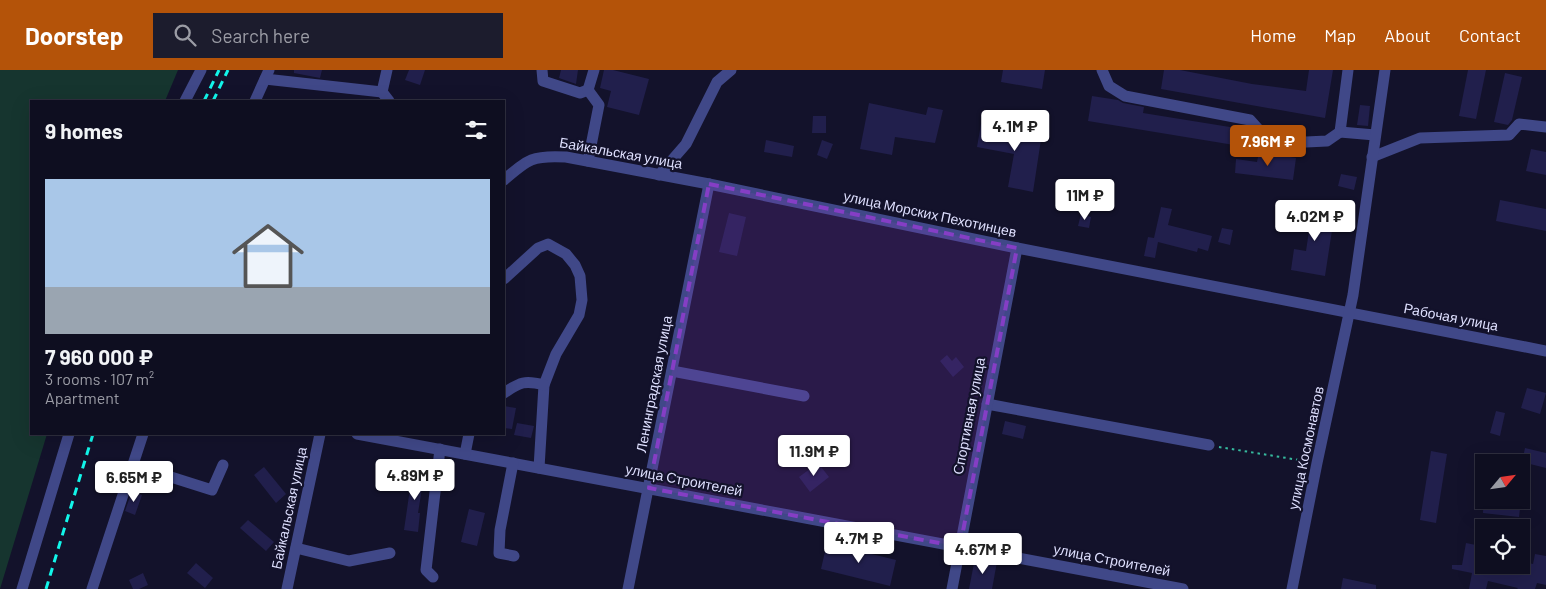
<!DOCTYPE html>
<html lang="en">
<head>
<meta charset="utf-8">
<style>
  :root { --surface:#0e0e20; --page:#1c1c2d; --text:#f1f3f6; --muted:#9b9ca5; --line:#2e2e3e; --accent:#b45309 }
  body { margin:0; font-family:Barlow,sans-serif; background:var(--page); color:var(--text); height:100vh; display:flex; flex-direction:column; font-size:19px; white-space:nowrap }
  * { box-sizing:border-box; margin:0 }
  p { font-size:16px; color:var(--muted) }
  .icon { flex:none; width:28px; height:28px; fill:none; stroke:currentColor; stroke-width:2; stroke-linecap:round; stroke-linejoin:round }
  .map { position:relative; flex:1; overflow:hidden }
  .drawer { position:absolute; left:30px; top:30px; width:475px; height:335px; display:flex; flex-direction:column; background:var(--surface); border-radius:0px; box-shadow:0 5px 20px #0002,0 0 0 1px var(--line) }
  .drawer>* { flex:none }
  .needle { width:32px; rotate:61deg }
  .controls { position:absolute; left:1475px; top:384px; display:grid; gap:10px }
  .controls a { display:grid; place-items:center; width:55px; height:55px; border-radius:0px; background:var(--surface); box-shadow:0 5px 20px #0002,0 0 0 1px var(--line); font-size:25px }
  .price { position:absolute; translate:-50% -42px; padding:0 11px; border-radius:5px; background:#fff; color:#222; font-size:16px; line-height:32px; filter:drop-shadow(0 1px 2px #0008) }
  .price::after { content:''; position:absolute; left:50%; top:30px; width:15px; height:11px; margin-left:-8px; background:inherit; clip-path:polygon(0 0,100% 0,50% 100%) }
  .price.current { background:var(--accent); color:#fff }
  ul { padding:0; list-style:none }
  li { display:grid; align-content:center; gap:10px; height:265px; padding:0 15px }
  li span { display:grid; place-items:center; height:155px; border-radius:0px; color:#555 }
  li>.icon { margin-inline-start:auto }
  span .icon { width:90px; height:90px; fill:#fffc; stroke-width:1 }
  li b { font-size:21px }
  h2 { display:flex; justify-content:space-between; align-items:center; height:60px; padding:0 15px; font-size:21px }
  header { display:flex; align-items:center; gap:30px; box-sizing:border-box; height:70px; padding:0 25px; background:var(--accent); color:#fff }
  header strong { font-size:24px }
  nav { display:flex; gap:28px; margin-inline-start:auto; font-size:18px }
  .search { width:350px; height:45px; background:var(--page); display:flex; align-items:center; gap:12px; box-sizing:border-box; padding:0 18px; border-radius:0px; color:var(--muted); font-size:19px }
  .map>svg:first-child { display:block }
  .green { fill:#16352f }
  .building { fill:#211f4c }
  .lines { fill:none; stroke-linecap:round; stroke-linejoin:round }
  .path { stroke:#36ba9e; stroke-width:2; stroke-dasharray:2.5 4; stroke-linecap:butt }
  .minor { stroke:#404888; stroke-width:11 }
  .rail { stroke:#12f6ea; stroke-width:3; stroke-dasharray:8 6; stroke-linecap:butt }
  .marked { fill:#853ec5; fill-opacity:0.2; stroke:#853ec5; stroke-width:4; stroke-dasharray:10 6; stroke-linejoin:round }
  .labels { text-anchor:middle; stroke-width:4.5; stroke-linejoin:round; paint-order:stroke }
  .street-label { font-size:14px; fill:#dedffe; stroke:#13122b }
</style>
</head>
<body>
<header>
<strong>Doorstep</strong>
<div class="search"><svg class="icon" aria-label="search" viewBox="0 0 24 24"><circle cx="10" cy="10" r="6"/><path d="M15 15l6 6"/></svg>Search here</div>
<nav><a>Home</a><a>Map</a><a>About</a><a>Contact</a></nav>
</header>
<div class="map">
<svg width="1546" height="519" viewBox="0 0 1546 519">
  <rect width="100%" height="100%" fill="#13122b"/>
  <polygon class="green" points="0,0 178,0 165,31 31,31 31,364 47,364 0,519"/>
  <g class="building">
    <polygon points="294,0 322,0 320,8 294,3"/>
    <polygon points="409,0 425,0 420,15 405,10"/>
    <polygon points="561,0 578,0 576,14 559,8"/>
    <polygon points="604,0 613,0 649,9 639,45 607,37 611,21 600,18"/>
    <polygon points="1003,0 1045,0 1042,19 1001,12"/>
    <polygon points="1164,0 1180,0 1252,14 1306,21 1309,0 1333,0 1325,48 1161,19"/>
    <polygon points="1468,0 1486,0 1476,49 1459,46"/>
    <polygon points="1505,3 1522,7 1512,50 1508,55 1494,52"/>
    <polygon points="1092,26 1118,30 1123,33 1144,37 1143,43 1236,58 1234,75 1088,51"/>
    <polygon points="869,33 926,45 928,37 943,40 935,73 895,67 892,85 860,79"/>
    <polygon points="1360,35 1370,36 1368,56 1357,55"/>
    <polygon points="813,46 826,46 826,63 812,63"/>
    <polygon points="981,54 1042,63 1033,122 1008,117 1014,84 977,77"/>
    <polygon points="766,70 794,76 792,87 764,82"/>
    <polygon points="822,70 833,74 827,89 817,85"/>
    <polygon points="1531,79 1546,82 1546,105 1526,101"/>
    <polygon points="1259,82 1296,88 1293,110 1235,103 1236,89 1257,92"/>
    <polygon points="1341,104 1357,107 1354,120 1338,116"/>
    <polygon points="1500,130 1546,139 1546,161 1496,151"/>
    <polygon points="1161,137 1172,139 1168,155 1212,166 1208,181 1198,178 1197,182 1158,172 1155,188 1144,186 1148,167 1154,168"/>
    <polygon points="1312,137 1335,141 1325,206 1291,200 1294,179 1306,181 1309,161 1299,159 1303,139 1311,140"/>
    <polygon points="729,143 746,147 737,186 719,182"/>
    <polygon points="1081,144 1091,147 1089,158 1078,156"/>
    <polygon points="1222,158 1233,160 1230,175 1218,172"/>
    <polygon points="947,285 952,291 956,287 964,297 953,307 940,291"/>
    <polygon points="1527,318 1546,323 1540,344 1521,338"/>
    <polygon points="504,336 516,338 512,359 504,358"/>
    <polygon points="1496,341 1505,343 1500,366 1490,363"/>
    <polygon points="1005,351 1026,356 1023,369 1002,364"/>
    <polygon points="517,353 534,356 531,368 514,365"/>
    <polygon points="1525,378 1546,383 1546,398 1522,392"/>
    <polygon points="1431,381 1447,384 1436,453 1420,450"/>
    <polygon points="818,393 829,407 810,422 799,407"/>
    <polygon points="264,397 286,424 276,433 254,405"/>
    <polygon points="413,398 425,400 418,443 420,443 418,462 404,460"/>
    <polygon points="132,421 142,425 135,445 125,441"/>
    <polygon points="1484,430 1521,430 1519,447 1483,443"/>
    <polygon points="469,439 485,443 477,476 461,472"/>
    <polygon points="248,450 274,472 266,481 240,458"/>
    <polygon points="827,473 896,490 890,516 821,499"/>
    <polygon points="1466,473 1481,476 1477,495 1521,495 1521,491 1533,494 1535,484 1546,486 1546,515 1537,513 1535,519 1517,519 1518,518 1488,511 1486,519 1469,519 1472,503 1452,499 1452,495 1462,495"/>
    <polygon points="975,488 997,492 992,519 969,519"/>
    <polygon points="196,493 213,508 205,518 187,503"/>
    <polygon points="143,503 148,515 139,519 133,519 129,510"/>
    <polygon points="1343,508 1376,515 1376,519 1341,519"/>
  </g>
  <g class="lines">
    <polyline class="path" points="1219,377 1305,391"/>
    <g class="minor">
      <polyline points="542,0 543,11 580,23 588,20"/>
      <polyline points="1102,0 1109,16 1125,26 1250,50 1259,60 1279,68 1306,72 1327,71 1340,62 1348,0"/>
      <polyline points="265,9 382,22 389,31"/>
      <polyline points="382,22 387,0"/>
      <polyline points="185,31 201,0"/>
      <polyline points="255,31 269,0"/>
      <polyline points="1340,62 1375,65"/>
      <polyline points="1372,87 1420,68 1509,65 1519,54 1546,57"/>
      <polyline points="588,91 599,35 588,20 594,0"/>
      <polyline points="659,105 686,74 717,12 731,0"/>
      <path d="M504,110C528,89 533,85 566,87L709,114L1017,178L1546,281"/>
      <polyline points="504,209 538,178 548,174 566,184 575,195 580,206 582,230 579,245 556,284 544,315 539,398"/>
      <polyline points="672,301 804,326"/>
      <path d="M504,323C520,312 525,310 544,315"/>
      <polyline points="987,334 1209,375"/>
      <polyline points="357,364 1183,519"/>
      <polyline points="465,384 469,364"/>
      <polyline points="513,393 500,460 499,483 514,486"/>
      <polyline points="133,395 212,420 223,395"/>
      <polyline points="296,478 349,491 390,483"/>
      <polyline points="433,507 426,500 440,379"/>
      <polyline points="22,519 69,364"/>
      <polyline points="92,519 143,364"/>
      <polyline points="287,519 320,364"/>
      <polyline points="628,519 709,114"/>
      <polyline points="952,519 1017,178"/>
      <polyline points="1292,519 1317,393 1353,225 1385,0"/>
    </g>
    <g class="rail">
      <polyline points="204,31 219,0"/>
      <polyline points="213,31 228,0"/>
      <polyline points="46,519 93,364"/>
    </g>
  </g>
  <path class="marked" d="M709,114L1017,178L960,477L649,418Z"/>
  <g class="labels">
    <g class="street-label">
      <text transform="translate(621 83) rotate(10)" y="5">Байкальская улица</text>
      <text transform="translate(930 144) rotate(12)" y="5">улица Морских Пехотинцев</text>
      <text transform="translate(1451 247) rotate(11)" y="5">Рабочая улица</text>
      <text transform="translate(654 314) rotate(-79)" y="5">Ленинградская улица</text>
      <text transform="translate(969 346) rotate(-79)" y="5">Спортивная улица</text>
      <text transform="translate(1306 378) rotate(-78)" y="5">улица Космонавтов</text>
      <text transform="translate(684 410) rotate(11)" y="5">улица Строителей</text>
      <text transform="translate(289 438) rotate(-78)" y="5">Байкальская улица</text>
      <text transform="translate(1112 490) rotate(11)" y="5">улица Строителей</text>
    </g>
  </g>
</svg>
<div class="controls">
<a><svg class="needle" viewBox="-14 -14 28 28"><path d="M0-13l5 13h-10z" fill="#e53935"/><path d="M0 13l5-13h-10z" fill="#9b9ca5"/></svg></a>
<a><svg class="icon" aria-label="locate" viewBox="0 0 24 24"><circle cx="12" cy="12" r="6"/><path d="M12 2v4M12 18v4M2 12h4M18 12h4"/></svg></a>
</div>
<b class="price" style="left:1015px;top:82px">4.1M ₽</b>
<b class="price current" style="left:1268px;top:97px">7.96M ₽</b>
<b class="price" style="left:1085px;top:151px">11M ₽</b>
<b class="price" style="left:1315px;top:172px">4.02M ₽</b>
<b class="price" style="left:814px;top:407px">11.9M ₽</b>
<b class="price" style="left:415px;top:431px">4.89M ₽</b>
<b class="price" style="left:134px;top:433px">6.65M ₽</b>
<b class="price" style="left:859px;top:494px">4.7M ₽</b>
<b class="price" style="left:983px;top:505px">4.67M ₽</b>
<section class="drawer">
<h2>9 homes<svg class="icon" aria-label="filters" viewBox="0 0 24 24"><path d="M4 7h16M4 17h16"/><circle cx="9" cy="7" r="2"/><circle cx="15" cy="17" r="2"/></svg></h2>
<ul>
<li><span style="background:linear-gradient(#a9c7e8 70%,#9aa5b1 0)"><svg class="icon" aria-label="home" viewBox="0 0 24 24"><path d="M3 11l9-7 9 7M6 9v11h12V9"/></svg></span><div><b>7 960 000 ₽</b><p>3 rooms · 107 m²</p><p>Apartment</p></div></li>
</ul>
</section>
</div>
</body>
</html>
